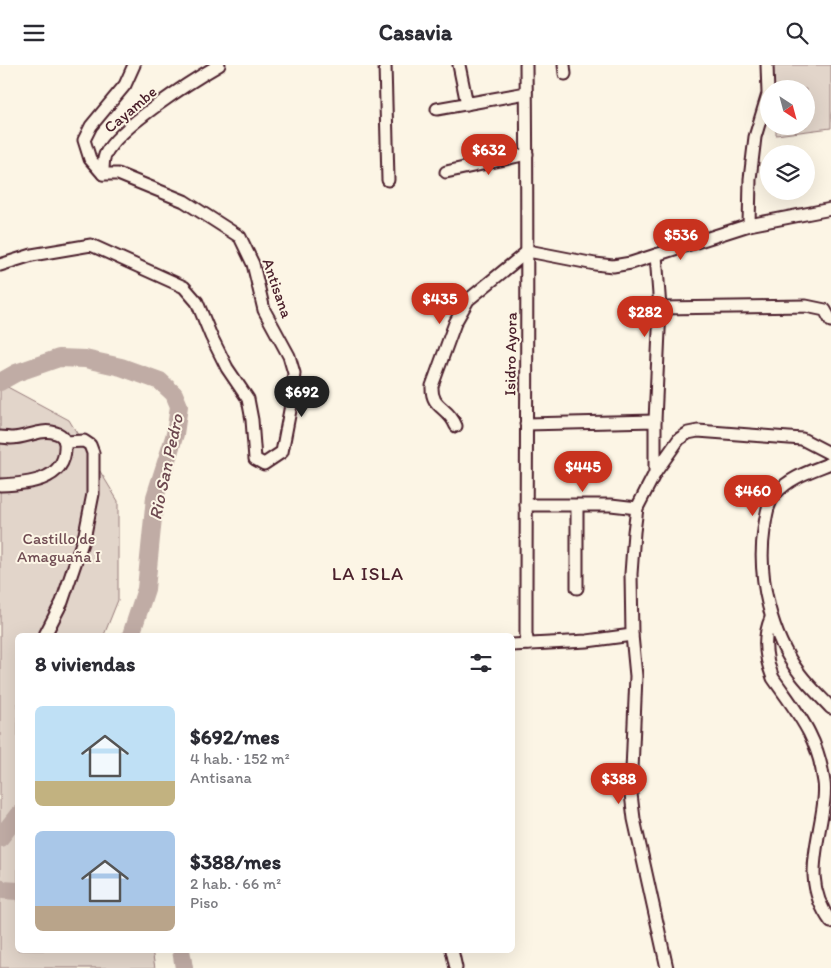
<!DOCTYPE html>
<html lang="es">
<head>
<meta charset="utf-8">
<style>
  :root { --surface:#fff; --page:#f7f7f7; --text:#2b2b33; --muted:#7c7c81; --accent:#c8321e }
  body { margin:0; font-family:Itim,sans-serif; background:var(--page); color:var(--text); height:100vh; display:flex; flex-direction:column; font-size:19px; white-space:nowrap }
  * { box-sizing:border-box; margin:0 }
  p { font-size:16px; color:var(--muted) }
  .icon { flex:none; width:28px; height:28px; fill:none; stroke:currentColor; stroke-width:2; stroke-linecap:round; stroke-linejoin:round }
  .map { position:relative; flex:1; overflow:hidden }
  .drawer { position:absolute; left:15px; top:568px; width:500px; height:320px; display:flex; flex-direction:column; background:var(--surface); border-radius:8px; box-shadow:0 5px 20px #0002 }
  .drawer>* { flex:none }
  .needle { width:32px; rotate:144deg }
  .fabs { position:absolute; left:760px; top:15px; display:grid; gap:10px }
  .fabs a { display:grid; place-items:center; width:55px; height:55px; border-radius:50%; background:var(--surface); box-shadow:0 5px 20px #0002; font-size:25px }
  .price { position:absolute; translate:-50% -42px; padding:0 11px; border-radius:18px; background:var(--accent); color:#fff; font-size:16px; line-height:32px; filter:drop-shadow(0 1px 2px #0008) }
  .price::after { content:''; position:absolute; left:50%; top:30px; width:15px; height:11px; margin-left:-8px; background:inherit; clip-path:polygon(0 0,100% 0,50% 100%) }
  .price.current { background:#222; color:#fff }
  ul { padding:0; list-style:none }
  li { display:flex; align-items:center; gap:15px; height:125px; padding:0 20px }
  li span { display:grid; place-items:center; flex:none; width:140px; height:100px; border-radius:8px; color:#555 }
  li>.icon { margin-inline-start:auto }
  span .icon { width:60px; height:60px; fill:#fffc; stroke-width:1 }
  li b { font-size:21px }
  h2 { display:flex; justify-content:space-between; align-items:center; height:60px; padding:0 20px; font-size:21px }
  header { display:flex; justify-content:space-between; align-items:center; height:65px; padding:0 20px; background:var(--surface); font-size:22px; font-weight:800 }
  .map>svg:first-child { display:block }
  .green { fill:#e2d5ca; stroke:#967a7a }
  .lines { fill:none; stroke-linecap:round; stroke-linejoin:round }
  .river { stroke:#c0aca5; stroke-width:18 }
  .minor-casing { stroke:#4a1f2b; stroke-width:15 }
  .minor { stroke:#fcf5e5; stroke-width:11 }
  .labels { text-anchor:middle; stroke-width:4; stroke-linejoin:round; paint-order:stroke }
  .street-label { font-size:16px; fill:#4a1f2b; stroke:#fcf5e5 }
  .park-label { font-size:16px; fill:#704c53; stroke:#fcf5e5 }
  .water-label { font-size:18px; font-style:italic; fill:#6d4950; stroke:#fcf5e5 }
  .quarter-label { font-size:19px; letter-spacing:1px; fill:#4a1f2b; stroke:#fcf5e5 }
</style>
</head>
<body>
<header><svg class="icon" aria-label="menu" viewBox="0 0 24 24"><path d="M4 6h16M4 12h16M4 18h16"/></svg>Casavia<svg class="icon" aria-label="search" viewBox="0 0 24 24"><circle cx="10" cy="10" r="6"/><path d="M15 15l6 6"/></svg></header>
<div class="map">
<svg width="831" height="903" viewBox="0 0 831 903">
  <rect width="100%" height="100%" fill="#fcf5e5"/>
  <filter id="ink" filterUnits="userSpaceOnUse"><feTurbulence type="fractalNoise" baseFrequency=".02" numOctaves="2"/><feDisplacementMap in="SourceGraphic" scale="10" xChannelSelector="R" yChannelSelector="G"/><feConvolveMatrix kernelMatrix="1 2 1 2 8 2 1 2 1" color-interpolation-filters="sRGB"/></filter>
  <g filter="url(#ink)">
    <g class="green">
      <polygon points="773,0 831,0 831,63 776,70 776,61 806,61 806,24 774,24"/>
      <polygon points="0,318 69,355 118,436 118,535 104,570 18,570 18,885 152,885 155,903 0,903"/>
    </g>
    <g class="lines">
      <g class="river">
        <polyline points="0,317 16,308 59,293 85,294 121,302 160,316 174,329 179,341 175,369 155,432 146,524 131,570"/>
        <polyline points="0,773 18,750"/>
        <polyline points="0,823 3,825 18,826"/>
        <polyline points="181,885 184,903"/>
      </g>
      <defs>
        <g id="minor">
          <polyline points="385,0 388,115"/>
          <polyline points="459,0 467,39"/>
          <path d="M526,0C528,190 526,379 526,569L528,579"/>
          <polyline points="564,0 565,9"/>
          <polyline points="437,44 526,28"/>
          <polyline points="446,107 527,89"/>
          <path d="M103,109C103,103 103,95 105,90C117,63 193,15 219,0"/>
          <polyline points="749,160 750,114 755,72 768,29 767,0"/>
          <polyline points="0,200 32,190 91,180 184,222 197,237 211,271 227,303 248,334 252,355 255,394 264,399 282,387 291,340 294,308 289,291 264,245 253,199 240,172 184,136 118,109 103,109 90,94 84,75 91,61 125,20 134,0"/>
          <polyline points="660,243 806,241 825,245 831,256"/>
          <polyline points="655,356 660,243 656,190"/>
          <path d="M456,361C448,341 431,344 432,321L455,258L468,235L528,186L595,199L613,201L631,198L749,160L831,144"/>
          <path d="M0,372C4,372 8,373 11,373C27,373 40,363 56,368C63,370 66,376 65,383C65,416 26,419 0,420"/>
          <path d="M831,398C811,406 790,412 775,429C767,439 766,453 764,465C757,512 771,571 800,609C809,621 821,632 831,643"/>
          <polyline points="655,408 679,374 688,368 698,366 802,374 831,389"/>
          <polyline points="526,440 611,440 637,443"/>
          <polyline points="577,523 577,441"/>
          <path d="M771,553C762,573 765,593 773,613C798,649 818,671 824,717C826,729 823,743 821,755C814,794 806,823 831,857"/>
          <polyline points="45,570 62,537 85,469 93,429 93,388 90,380 84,376 65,377"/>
          <polyline points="632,570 636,611 631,729 634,754 667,903"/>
          <polyline points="512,580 587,576 632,570 631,509 634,467 637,443 655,408 655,356 526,359"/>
          <polyline points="452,885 456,903"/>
        </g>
      </defs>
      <use href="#minor" class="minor-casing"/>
      <use href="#minor" class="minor"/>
    </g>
  </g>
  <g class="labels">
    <g class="street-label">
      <text transform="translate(130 44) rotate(-40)" y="6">Cayambe</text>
      <text transform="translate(278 223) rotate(71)" y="6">Antisana</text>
      <text transform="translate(510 289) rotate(-89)" y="6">Isidro Ayora</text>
    </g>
    <g class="park-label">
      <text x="59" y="479">Castillo de<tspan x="59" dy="18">Amaguaña I</tspan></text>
    </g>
    <g class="water-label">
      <text transform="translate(166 402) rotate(-78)" y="6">Rio San Pedro</text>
    </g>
    <g class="quarter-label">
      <text x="368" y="515">LA ISLA</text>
    </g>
  </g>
</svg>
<div class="fabs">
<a><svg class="needle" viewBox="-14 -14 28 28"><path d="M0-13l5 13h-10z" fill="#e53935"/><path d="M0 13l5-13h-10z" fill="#7c7c81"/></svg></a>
<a><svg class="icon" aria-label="layers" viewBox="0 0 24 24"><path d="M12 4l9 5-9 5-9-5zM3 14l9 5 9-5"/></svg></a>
</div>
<b class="price" style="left:489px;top:111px">$632</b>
<b class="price" style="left:681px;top:196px">$536</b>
<b class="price" style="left:440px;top:260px">$435</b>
<b class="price" style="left:645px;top:273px">$282</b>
<b class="price current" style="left:302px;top:353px">$692</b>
<b class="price" style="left:583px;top:428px">$445</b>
<b class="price" style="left:753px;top:452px">$460</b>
<b class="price" style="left:619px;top:740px">$388</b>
<section class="drawer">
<h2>8 viviendas<svg class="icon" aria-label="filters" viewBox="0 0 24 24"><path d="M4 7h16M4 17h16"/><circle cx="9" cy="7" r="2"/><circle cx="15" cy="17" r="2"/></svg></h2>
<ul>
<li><span style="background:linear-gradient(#bfe0f5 75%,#c2b280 0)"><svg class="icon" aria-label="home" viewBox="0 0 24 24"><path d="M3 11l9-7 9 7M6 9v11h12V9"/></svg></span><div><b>$692/mes</b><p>4 hab. · 152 m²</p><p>Antisana</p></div></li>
<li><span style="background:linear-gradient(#a9c7e8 75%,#b9a48a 0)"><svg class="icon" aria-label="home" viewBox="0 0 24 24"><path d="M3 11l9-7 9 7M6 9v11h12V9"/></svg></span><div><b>$388/mes</b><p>2 hab. · 66 m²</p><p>Piso</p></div></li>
</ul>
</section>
</div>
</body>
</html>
